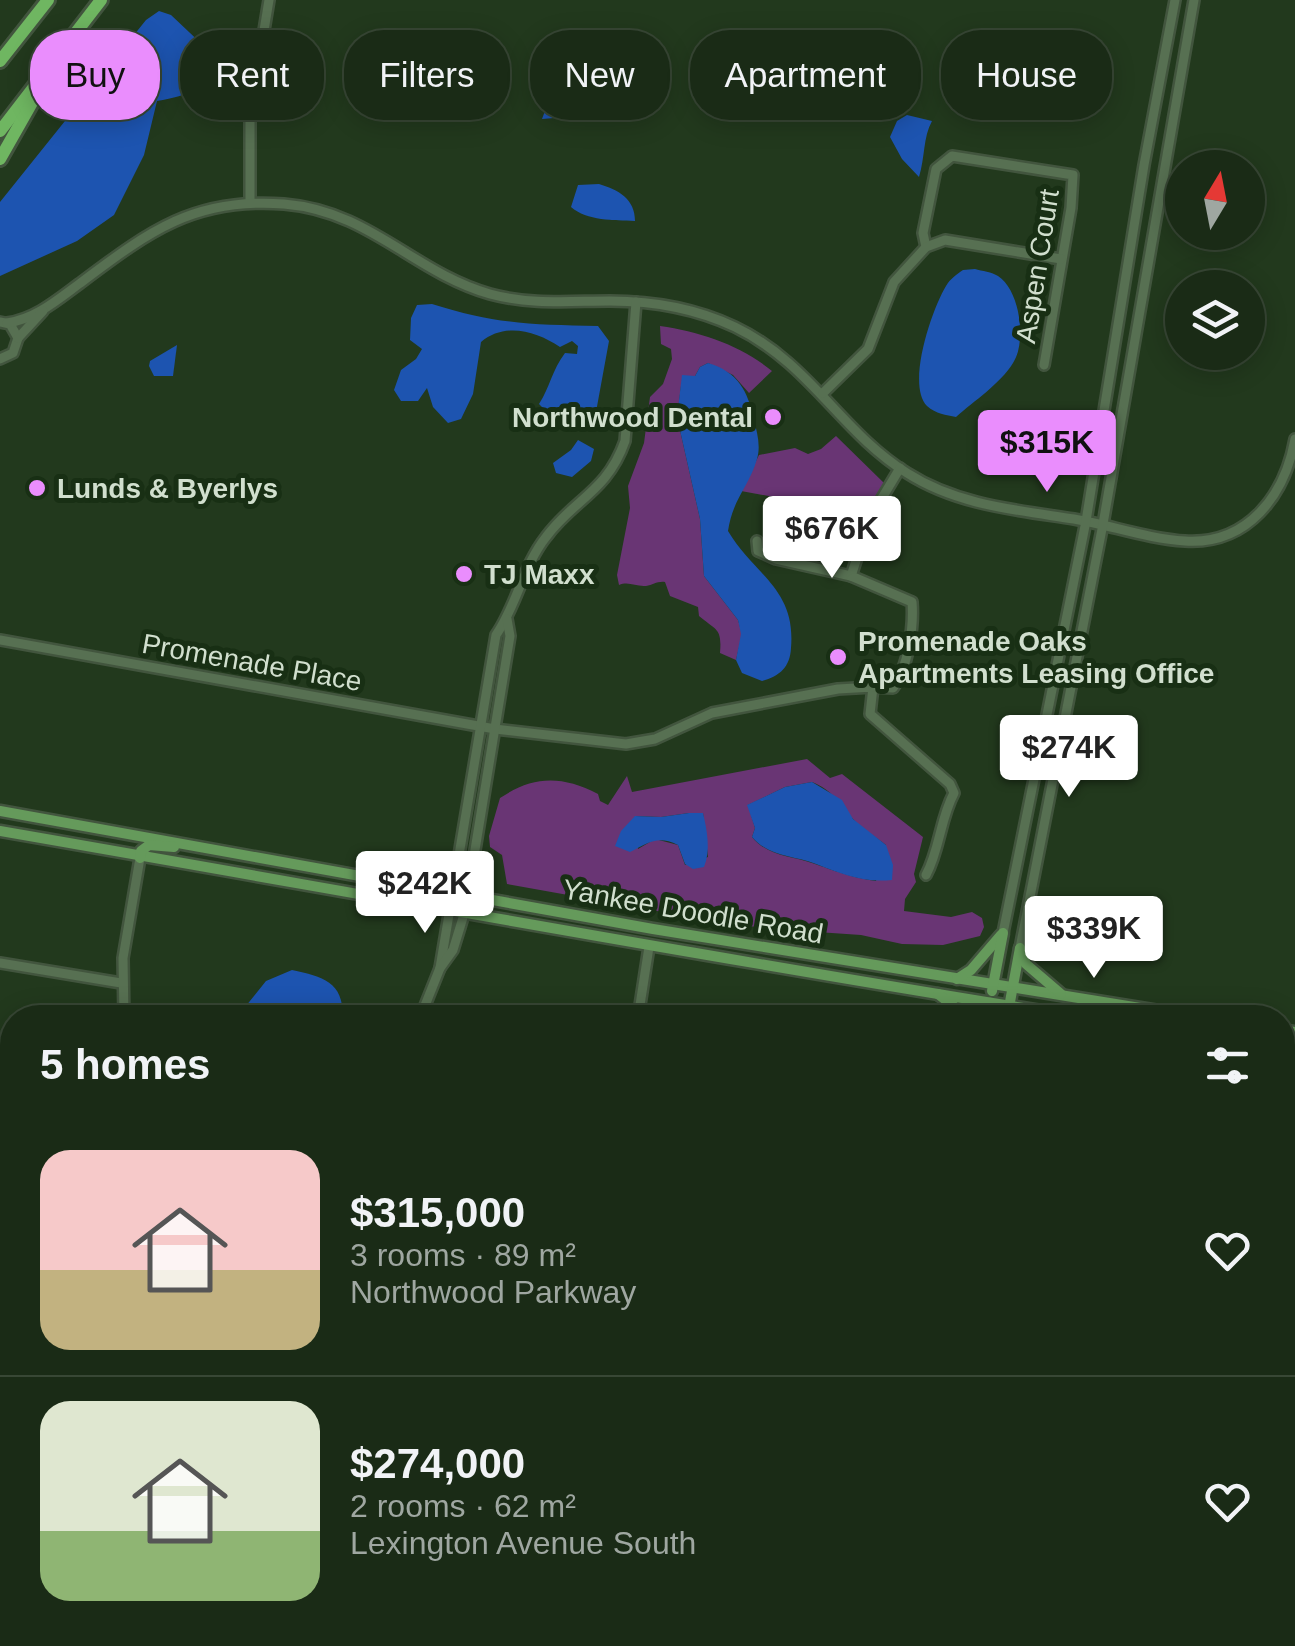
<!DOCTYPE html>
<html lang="en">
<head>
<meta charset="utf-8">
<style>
  :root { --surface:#1a2b16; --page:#273723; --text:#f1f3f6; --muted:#9fa7a1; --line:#384735; --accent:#ea8dfd }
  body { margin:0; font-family:Helvetica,sans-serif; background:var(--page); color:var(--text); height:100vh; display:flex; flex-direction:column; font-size:38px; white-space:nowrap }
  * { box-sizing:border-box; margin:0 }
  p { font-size:32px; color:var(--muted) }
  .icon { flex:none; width:55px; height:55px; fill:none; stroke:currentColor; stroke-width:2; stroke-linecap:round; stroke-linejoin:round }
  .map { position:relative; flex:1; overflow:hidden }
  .sheet { position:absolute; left:0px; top:1005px; width:1295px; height:642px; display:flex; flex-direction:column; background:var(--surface); border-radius:40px 40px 0 0; box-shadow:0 5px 25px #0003,0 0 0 2px var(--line) }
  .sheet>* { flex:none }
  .top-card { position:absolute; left:30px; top:30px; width:1235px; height:90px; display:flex; gap:20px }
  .needle { width:65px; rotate:10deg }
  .controls { position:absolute; left:1165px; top:150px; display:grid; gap:20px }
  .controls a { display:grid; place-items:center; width:100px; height:100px; border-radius:50%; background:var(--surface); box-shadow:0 5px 25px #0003,0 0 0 2px var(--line); font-size:50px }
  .price { position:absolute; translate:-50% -85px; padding:0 22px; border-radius:10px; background:#fff; color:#222; font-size:32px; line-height:65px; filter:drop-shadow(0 2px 5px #0008) }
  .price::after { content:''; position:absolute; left:50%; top:60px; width:30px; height:22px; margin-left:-15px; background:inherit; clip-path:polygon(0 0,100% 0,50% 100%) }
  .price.selected { background:var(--accent); color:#111 }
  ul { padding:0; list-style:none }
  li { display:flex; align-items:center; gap:30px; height:250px; padding:0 40px }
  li+li { border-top:2px solid var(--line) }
  li span { display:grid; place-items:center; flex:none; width:280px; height:200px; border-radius:30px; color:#555 }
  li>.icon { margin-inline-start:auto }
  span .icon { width:120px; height:120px; fill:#fffc; stroke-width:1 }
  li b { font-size:42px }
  h2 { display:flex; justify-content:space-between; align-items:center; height:120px; padding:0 40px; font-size:42px }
  .tag { padding:0 35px; border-radius:40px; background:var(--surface); box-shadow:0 5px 25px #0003,0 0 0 2px var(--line); font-size:35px; line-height:90px }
  .tag.selected { background:var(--accent); color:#111 }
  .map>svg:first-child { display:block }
  .green { fill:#693574; fill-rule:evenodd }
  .water { fill:#1d54b0 }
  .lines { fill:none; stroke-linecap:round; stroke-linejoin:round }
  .minor-casing { stroke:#42553e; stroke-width:14 }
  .major-casing { stroke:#42553e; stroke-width:15 }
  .highway-casing { stroke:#42553e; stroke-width:18 }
  .minor { stroke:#577052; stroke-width:9 }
  .major { stroke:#659a5b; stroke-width:10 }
  .highway { stroke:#6fb661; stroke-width:12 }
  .poi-dot { fill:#ea8dfd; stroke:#182f14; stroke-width:4 }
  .labels { text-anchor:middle; stroke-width:10; stroke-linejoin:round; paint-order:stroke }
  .street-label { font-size:28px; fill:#d1dfce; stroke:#182f14 }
  .poi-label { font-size:28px; font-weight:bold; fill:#d1dfce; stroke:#182f14; text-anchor:start }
</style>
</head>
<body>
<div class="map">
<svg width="1295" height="1646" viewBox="0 0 1295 1646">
  <rect width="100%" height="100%" fill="#22391d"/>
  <g class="green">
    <path d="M660,326C701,332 740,345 772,371L749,393L733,375L708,363L700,367L695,376L681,386L677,417L700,519L704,576L738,620L742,634L736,660L720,653C722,628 717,631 699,616L698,607L670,596L665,582C657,581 653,585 646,586C636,587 629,581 619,585L617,575L630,508L628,486L644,443L650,397L663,384L672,359L671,349L661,344Z"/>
    <polygon points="836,436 884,483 868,511 861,513 741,491 759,455 795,448 808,454 821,449"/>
    <path d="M807,759L830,778L842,774L923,837L914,874L916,882L905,899L904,911L951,917L972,912L982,918L984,927L980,936L943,945L902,944L861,935L817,932L776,923L764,927L741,926L507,884L502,855L490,847L489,836L500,798C533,776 561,775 598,794L600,801L608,805L627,776L632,792ZM812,782C832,790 841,804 853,819C862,829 876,837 886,845L876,881C849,877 836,871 812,863C791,856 767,856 752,837L755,828L748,805L785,787ZM689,813H703L708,857L685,865L678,845L655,839L638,849L635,816L661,817Z"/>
    <polygon points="288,1635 527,1635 531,1646 307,1646"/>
  </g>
  <g class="water">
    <path d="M159,11L171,15L207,49C210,90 193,94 157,101L144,155L114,215L77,241L0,276V202L146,20Z"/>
    <polygon points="563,82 604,91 630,101 629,112 542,119 550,98"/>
    <path d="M907,115L932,121C923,137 925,158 919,177L902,159L890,137L897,121Z"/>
    <path d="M599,184C619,190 635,199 635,221C614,220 587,221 571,207L578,185Z"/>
    <path d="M975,269C982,271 992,272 998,276C1020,290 1027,342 1013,363C1000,384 974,401 956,417C946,415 936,414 927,406C906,385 932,309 946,286C950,279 957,274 963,270Z"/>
    <path d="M432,304C495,324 533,325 598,326L609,341L596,412L546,411L539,404C550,387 552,370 565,353L577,354L578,346L572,341L560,347C536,331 505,322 481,342L473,394L461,419L448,423L433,407L427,388L418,401H401L394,390L401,370L416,359L422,349L410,340L411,318L417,305Z"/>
    <polygon points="177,345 173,376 154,376 149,366 150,361"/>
    <path d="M708,363C738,372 748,391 754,420C757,432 761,446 757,459C749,487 733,498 728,531C754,575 796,588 791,648C790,667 780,676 762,681L742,673L736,660L741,634L738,620L704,576L700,519L677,417L682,375L695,376L700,367Z"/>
    <polygon points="578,440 594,449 591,461 572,477 556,473 553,463 571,450"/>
    <path d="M812,782L842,800L853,819L886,845L893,865L892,880C863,883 842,874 816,864C793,855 769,857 752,837L755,828L747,805L785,787Z"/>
    <path d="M689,813H703C707,830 711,851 704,867L693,869L685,864L678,845C657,835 649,843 630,852L615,846L621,831L635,816L661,817Z"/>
    <path d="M292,970C323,977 343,981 343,1017H237L266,981Z"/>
    <polygon points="298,1635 365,1635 351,1646 307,1646"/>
    <polygon points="427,1635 461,1635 455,1646 419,1646"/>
    <polygon points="1155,1635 1225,1635 1222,1646 1177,1646"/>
  </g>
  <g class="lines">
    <defs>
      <g id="minor">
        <polyline points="250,203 250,115 269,0"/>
        <polyline points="926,247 923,233 936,169 952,156 1073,175 1071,208 1044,365"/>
        <polyline points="0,322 10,324 18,338 13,353 0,359"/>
        <path d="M7,323C35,319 56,301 79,284C147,233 193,197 284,204C370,211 413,272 490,294C530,305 570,301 610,301C653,301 697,309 735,327C810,363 841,432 907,473C957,505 1016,510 1074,519C1110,525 1148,539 1185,541C1248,545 1285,495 1295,439"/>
        <polyline points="18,338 43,311"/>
        <polyline points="823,393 868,349 894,282 926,247 945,240 1061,259"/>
        <polyline points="757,541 758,551 776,559 851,576"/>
        <path d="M0,640L495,729L626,744L655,739L712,713L838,689L873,687L870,714L950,784L954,793C940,819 940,849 926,875"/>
        <path d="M873,687L893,688C908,668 914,627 912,602L851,576L870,518L900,468"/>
        <polyline points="1003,933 1086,521 1144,165 1175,0"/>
        <polyline points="1020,948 1103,524 1194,0"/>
        <polyline points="0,963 121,983"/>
        <path d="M440,968L496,635C517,605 523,566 546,537C574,499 607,492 625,441L636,302"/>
        <polyline points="124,1018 123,958 140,858"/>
        <polyline points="420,1018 440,968 453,950 465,911 510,636 507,619"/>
        <polyline points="638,1018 649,947"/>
        <polyline points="987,1018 990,1002"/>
        <polyline points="1282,1209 1295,1169"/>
        <polyline points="92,1635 99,1646"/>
        <polyline points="888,1646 890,1635"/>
        <polyline points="1245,1646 1248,1635"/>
      </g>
      <g id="major">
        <polyline points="0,811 653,929 1202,1018"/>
        <path d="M0,831C362,894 723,960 1085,1018"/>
        <polyline points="140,858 141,851 149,845 174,847"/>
        <polyline points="1020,949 1026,964 1061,994"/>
        <polyline points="957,979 971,970 1001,935"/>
        <polyline points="992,991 1003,933"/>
        <polyline points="938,994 969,1018"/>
        <polyline points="1007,1018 1020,948"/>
        <polyline points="1282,1030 1295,1032"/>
        <polyline points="1282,1049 1295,1051"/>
      </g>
      <g id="highway">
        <polyline points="0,61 48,0"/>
        <polyline points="0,131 101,0"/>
        <polyline points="0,159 38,92"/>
      </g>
    </defs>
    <use href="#minor" class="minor-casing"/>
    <use href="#major" class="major-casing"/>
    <use href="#highway" class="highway-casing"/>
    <use href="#minor" class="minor"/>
    <use href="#major" class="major"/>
    <use href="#highway" class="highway"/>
  </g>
  <g class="poi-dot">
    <circle cx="773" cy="417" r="10"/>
    <circle cx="37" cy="488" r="10"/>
    <circle cx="464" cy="574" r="10"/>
    <circle cx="838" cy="657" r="10"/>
  </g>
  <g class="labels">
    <g class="street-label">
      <text transform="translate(1037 266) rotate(-81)" y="10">Aspen Court</text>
      <text transform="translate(252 662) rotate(10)" y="10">Promenade Place</text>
      <text transform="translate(693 911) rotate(10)" y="10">Yankee Doodle Road</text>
    </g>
    <g class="poi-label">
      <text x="753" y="427" text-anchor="end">Northwood Dental</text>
      <text x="57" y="498">Lunds &amp; Byerlys</text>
      <text x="484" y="584">TJ Maxx</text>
      <text x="858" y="651">Promenade Oaks<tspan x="858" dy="32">Apartments Leasing Office</tspan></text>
    </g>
  </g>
</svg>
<div class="controls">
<a><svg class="needle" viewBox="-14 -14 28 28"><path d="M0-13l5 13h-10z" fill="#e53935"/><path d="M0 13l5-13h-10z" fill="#9fa7a1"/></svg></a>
<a><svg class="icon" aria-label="layers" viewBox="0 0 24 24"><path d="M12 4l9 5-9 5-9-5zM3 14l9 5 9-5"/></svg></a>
</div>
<b class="price selected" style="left:1047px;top:495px">$315K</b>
<b class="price" style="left:832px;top:581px">$676K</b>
<b class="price" style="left:1069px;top:800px">$274K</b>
<b class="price" style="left:425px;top:936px">$242K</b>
<b class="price" style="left:1094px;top:981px">$339K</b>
<div class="top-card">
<a class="tag selected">Buy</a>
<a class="tag">Rent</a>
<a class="tag">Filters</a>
<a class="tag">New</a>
<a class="tag">Apartment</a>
<a class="tag">House</a>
</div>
<section class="sheet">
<h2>5 homes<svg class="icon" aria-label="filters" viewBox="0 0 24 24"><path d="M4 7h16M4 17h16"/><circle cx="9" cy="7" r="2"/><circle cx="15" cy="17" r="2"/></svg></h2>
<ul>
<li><span style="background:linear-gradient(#f6c9c9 60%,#c2b280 0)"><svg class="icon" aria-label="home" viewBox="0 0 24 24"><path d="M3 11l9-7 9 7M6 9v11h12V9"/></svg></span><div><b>$315,000</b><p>3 rooms · 89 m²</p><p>Northwood Parkway</p></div><svg class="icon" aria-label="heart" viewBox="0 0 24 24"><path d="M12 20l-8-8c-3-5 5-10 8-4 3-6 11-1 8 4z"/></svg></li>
<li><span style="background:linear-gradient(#dfe7d0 65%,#8fb573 0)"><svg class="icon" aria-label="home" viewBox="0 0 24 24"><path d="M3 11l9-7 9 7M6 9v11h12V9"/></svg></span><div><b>$274,000</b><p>2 rooms · 62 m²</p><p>Lexington Avenue South</p></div><svg class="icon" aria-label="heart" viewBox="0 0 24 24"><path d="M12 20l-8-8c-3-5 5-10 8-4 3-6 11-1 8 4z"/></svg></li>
</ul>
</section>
</div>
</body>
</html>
